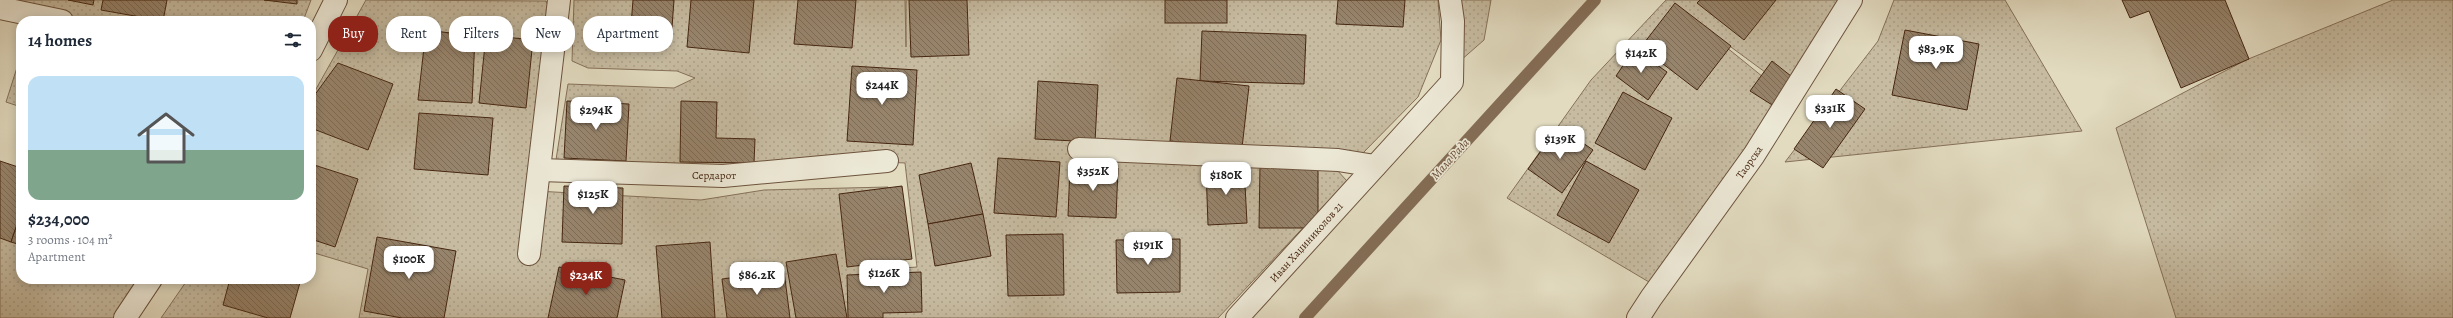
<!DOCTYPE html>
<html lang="en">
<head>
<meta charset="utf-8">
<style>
  :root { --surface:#fff; --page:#f6f6f7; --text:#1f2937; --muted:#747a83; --line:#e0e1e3; --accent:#8f2418 }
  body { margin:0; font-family:Alegreya,serif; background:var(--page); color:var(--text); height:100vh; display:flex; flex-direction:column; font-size:15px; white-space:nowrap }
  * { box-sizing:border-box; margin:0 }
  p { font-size:13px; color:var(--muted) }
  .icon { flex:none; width:22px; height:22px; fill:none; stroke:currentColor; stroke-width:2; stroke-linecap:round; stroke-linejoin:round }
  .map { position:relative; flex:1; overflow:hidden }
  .drawer { position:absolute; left:16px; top:16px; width:300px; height:268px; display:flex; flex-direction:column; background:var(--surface); border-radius:16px; box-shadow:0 2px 10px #0003 }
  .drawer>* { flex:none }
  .guide { position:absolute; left:328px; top:16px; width:380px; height:36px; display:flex; gap:8px }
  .price { position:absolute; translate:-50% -34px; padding:0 9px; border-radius:8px; background:#fff; color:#222; font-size:13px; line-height:26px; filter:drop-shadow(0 1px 2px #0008) }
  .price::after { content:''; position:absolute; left:50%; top:24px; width:12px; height:9px; margin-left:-6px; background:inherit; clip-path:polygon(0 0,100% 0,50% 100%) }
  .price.selected { background:var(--accent); color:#fff }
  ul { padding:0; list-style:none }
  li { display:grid; align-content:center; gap:8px; height:212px; padding:0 12px }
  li+li { border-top:1px solid var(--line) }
  li span { display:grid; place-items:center; height:124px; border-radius:12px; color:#555 }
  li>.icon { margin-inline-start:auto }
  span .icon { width:72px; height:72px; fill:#fffc; stroke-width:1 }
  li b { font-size:17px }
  h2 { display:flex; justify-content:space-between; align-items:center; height:48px; padding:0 12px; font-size:17px }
  .tag { padding:0 14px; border-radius:16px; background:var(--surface); box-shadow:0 2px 10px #0003; font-size:14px; line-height:36px }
  .tag.selected { background:var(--accent); color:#fff }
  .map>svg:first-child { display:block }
  .grass { fill:url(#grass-dots); stroke:#867159 }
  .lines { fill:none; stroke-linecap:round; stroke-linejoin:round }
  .stream { stroke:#846d56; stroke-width:12 }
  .building { fill:url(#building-back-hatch); stroke:#462610 }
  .lane-casing { stroke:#6d533c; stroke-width:24 }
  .street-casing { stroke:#6d533c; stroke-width:24 }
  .lane { stroke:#ece8d6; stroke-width:22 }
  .street { stroke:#ece8d6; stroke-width:22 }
  .labels { text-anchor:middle; stroke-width:3.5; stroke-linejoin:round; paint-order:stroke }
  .street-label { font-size:11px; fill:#462610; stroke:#ece8d6 }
  .water-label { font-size:12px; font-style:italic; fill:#654a33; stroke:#ece8d6 }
</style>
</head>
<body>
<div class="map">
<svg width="2453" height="318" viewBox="0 0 2453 318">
  <defs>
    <pattern id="grass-dots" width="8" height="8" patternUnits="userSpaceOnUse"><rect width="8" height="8" fill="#c7bca2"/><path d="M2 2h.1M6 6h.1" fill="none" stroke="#aca18a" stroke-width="1.8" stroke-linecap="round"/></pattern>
    <pattern id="building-back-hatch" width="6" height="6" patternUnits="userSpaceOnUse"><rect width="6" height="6" fill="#97846c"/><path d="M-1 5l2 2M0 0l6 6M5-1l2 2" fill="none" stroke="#7d6c57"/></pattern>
  </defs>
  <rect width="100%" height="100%" fill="#e2dbc0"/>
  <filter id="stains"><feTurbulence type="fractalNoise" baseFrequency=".005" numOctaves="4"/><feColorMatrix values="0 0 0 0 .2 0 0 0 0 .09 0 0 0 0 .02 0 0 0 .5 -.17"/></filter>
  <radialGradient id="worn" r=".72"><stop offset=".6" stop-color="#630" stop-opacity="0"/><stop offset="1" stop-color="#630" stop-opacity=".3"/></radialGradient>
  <g class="grass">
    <polygon points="0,0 311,0 303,21 67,21"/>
    <polygon points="366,0 546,1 553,16 536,191 701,200 764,190 888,187 903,268 917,267 905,163 827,159 773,170 555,166 568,84 674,88 695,78 677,71 588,68 572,61 574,0 905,0 906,47 906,0 1438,0 1441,40 1418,97 1361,155 1336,169 1347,181 1218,318 359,318 368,269 311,252 311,98"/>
    <polygon points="1458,0 1491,0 1484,40 1452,68"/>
    <polygon points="1666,0 1838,0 1788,89 1678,8 1784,94 1649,282 1507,198 1591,80"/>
    <polygon points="1894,0 2005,0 2082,131 1785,162 1878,41"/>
    <polygon points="2393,0 2453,0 2453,318 2176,318 2116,128 2246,60"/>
    <polygon points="21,55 21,107 6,102"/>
    <polygon points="0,178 21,184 21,279 145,279 118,318 0,318"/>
    <polygon points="188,279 296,279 283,318 161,318"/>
  </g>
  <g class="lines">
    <polyline class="stream" points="1305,318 1595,0"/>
  </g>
  <g class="building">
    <polygon points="68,0 94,0 93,5"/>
    <polygon points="103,0 167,0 163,21 101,10"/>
    <polygon points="264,0 297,0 297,4"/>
    <polygon points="633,0 674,0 671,41 630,38"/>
    <polygon points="691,0 754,0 749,53 687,47"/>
    <polygon points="798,0 856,0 852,48 794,44"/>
    <polygon points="909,0 967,0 969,55 911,57"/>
    <rect x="1165" y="0" width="62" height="23"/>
    <polygon points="1338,0 1405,0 1403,27 1336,24"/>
    <polygon points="1700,0 1776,0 1744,40 1697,3"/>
    <polygon points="2122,0 2225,0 2249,59 2181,88 2149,11 2130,18"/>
    <polygon points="1675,3 1731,46 1697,90 1641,47"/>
    <polygon points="426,30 475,36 472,103 418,100"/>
    <polygon points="1905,30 1979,44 1967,110 1892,95"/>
    <polygon points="1202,31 1306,35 1304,84 1200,81"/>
    <polygon points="486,35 533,40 526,108 479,103"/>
    <polygon points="1634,49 1667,72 1648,100 1616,76"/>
    <polygon points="1772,61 1796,80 1777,108 1750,91"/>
    <polygon points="338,63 393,84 368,150 311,128 311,100"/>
    <polygon points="852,66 917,70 913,145 847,141"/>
    <polygon points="1177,78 1249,86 1242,148 1170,141"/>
    <polygon points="1038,81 1098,85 1095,142 1035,139"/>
    <polygon points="1836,89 1865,109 1823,168 1794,149"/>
    <polygon points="1623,92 1672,118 1645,170 1595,143"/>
    <polygon points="567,101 629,104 626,161 564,158"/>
    <polygon points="681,101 717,102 716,138 755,139 754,163 680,162"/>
    <polygon points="419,113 493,118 488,175 414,169"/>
    <polygon points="1559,126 1593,150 1562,193 1528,169"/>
    <polygon points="998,158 1060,162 1056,217 994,213"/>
    <polygon points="0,161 21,168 21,213 11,242 0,238"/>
    <polygon points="1586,161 1639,190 1609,243 1557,215"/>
    <polygon points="971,163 983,214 928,224 919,175"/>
    <polygon points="311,164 358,179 335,247 311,239"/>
    <polygon points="1260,165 1318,165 1318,228 1259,228"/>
    <polygon points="1070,166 1118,168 1116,218 1068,216"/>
    <polygon points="1244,166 1247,223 1208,225 1206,168"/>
    <polygon points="564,186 623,188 622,244 562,242"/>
    <polygon points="902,186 912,259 847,267 839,194"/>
    <polygon points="21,213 21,245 11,242"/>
    <polygon points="983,214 991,256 935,266 928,224"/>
    <polygon points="1063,234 1064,295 1008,296 1006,235"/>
    <polygon points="377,237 456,251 444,318 402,318 364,311"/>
    <polygon points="1180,239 1180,292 1117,293 1116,240"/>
    <polygon points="710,242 715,318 662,318 656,246"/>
    <polygon points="836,254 847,318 796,318 786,262"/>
    <polygon points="559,267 625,280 617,318 548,318"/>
    <polygon points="784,271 790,318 727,318 722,279"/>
    <polygon points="921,272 922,312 883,313 883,318 848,318 847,275"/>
    <polygon points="230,279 301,279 290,318 268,318 223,305"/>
  </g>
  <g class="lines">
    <defs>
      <g id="lane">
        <polyline points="0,8 62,21"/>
        <polyline points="1079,149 1338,160 1375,166"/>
        <polyline points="540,170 723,176 887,161"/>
        <polyline points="529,254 559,0"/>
        <polyline points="1237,318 1452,82 1453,21 1450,0"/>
      </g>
      <g id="street">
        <polyline points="311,50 336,0"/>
        <polyline points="125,318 151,279"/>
        <polyline points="1638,318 1651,298 1754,155 1851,0"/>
      </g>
    </defs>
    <use href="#lane" class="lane-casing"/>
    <use href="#street" class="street-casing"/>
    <use href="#lane" class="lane"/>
    <use href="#street" class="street"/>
  </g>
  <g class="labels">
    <g class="street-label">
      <text transform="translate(1749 162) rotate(-55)" y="4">Таорска</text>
      <text x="714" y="179">Сердарот</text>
      <text transform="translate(1306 242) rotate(-48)" y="4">Иван Хаџиниколов 21</text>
    </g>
    <g class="water-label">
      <text transform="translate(1450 159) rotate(-48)" y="4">Мала Рада</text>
    </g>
  </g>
  <rect width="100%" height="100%" filter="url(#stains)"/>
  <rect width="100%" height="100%" fill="url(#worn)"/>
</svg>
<b class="price" style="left:1936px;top:70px">$83.9K</b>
<b class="price" style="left:1641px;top:74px">$142K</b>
<b class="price" style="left:882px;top:106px">$244K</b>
<b class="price" style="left:1830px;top:129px">$331K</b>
<b class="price" style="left:596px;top:131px">$294K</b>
<b class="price" style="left:1560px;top:160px">$139K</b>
<b class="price" style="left:1093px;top:192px">$352K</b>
<b class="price" style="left:1226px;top:196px">$180K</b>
<b class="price" style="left:593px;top:215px">$125K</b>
<b class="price" style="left:1148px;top:266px">$191K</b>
<b class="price" style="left:409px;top:280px">$100K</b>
<b class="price" style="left:884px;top:294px">$126K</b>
<b class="price selected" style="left:586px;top:296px">$234K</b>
<b class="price" style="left:757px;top:296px">$86.2K</b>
<div class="guide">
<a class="tag selected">Buy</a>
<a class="tag">Rent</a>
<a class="tag">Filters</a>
<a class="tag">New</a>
<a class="tag">Apartment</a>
</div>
<section class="drawer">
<h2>14 homes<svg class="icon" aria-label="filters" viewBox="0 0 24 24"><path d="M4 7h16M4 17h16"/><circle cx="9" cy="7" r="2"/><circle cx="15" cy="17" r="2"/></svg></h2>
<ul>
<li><span style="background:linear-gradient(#bfe0f5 60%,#7fa58c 0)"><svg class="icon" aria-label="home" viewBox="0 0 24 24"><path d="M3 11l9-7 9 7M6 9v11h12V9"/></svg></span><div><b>$234,000</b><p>3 rooms · 104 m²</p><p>Apartment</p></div></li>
</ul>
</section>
</div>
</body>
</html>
